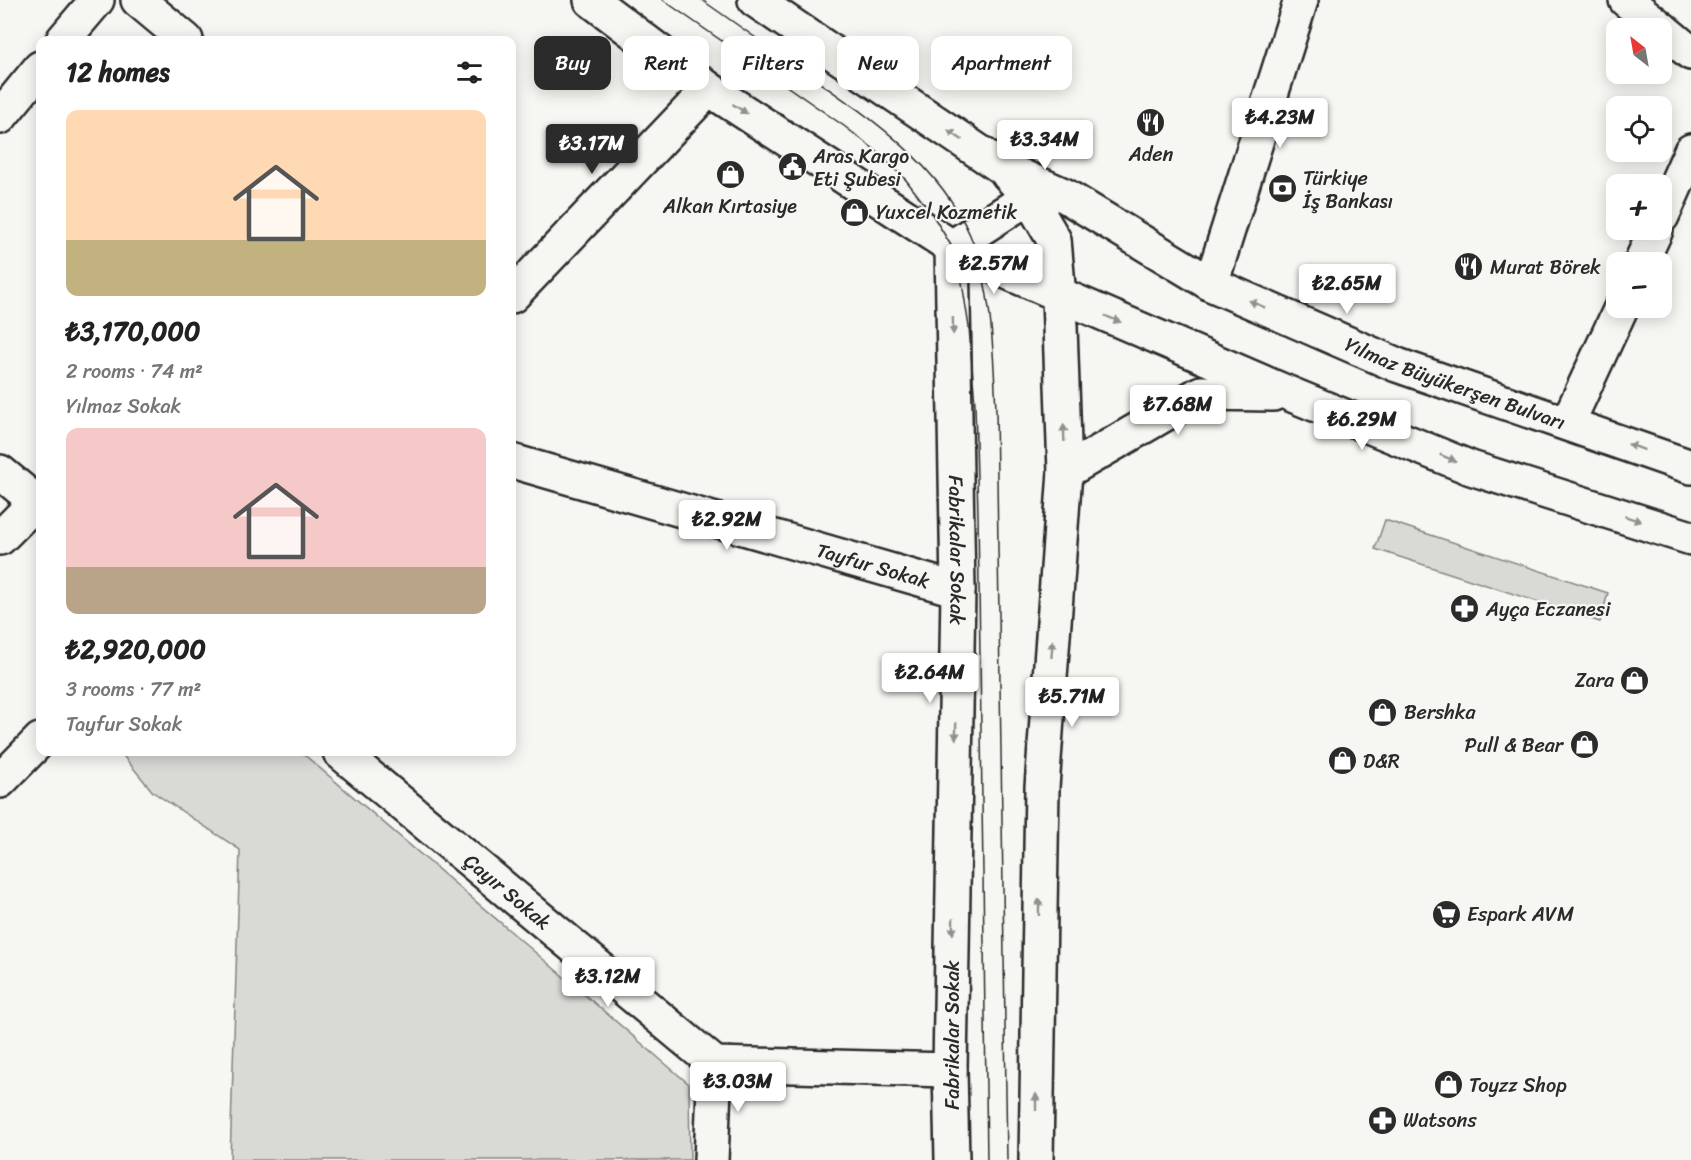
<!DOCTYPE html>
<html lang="en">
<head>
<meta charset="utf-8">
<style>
  :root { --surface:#fff; --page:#f2f2f2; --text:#222; --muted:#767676; --accent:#2b2b2b }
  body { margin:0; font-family:Sriracha,sans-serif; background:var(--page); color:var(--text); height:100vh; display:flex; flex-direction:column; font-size:22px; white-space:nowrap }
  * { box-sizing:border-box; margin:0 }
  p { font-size:20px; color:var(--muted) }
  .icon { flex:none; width:33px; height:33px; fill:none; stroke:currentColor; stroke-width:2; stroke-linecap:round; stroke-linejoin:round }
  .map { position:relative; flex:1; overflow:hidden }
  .details { position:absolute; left:36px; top:36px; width:480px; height:720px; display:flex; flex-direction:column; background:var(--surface); border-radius:12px; box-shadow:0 3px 15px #0003 }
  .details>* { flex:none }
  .banner { position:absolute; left:534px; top:36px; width:570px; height:54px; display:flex; gap:12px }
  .needle { width:39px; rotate:329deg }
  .controls { position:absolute; left:1606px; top:18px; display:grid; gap:12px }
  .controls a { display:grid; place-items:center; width:66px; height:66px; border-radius:12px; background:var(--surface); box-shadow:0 3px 15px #0003; font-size:30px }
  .price { position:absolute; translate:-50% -51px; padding:0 14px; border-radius:6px; background:#fff; color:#222; font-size:20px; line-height:39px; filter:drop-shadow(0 2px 3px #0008) }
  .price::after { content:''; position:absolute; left:50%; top:36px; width:18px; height:14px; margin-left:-9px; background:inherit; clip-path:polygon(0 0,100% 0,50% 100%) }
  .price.on { background:var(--accent); color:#fff }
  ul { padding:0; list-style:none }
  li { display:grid; align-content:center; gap:12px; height:318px; padding:0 30px }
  li span { display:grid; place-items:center; height:186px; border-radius:12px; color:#555 }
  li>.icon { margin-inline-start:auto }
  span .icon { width:108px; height:108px; fill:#fffc; stroke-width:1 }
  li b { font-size:26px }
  h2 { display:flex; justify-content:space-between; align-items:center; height:72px; padding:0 30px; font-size:26px }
  .tag { padding:0 21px; border-radius:12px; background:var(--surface); box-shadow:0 3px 15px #0003; font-size:21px; line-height:54px }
  .tag.on { background:var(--accent); color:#fff }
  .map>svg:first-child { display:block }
  .green { fill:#d9d9d5; stroke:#828280; stroke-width:1.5 }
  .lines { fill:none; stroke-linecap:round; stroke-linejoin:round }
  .minor-casing { stroke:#2b2b2b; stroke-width:38 }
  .secondary-casing { stroke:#2b2b2b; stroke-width:38 }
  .minor { stroke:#f6f6f2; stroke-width:33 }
  .secondary { stroke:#f6f6f2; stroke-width:33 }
  .tram { stroke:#2b2b2b; stroke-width:1.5 }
  .oneway { fill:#90908e }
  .labels { text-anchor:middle; stroke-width:4.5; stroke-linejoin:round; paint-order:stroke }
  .poi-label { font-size:20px; fill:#2b2b2b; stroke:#f6f6f2; text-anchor:start }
  .street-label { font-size:20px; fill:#2b2b2b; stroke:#f6f6f2 }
</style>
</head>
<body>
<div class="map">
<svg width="1691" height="1160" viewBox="0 0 1691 1160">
  <rect width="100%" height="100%" fill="#f6f6f2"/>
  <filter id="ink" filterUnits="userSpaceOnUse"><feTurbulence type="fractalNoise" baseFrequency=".0167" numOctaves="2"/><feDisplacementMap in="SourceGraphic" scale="12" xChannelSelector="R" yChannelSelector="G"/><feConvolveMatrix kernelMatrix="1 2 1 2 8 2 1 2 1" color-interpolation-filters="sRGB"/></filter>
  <g filter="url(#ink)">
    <g class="green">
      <polygon points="1385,520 1608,593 1600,622 1375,549"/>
      <polygon points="120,752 301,752 689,1084 690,1160 230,1160 240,850 153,792"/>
    </g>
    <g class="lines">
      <defs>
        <g id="minor">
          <polyline points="138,0 186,40"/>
          <polyline points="1626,0 1661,28"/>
          <polyline points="1662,29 1691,53"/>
          <polyline points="63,40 97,0"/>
          <polyline points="0,117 40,68"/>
          <polyline points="1662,216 1691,151"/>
          <polyline points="1641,262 1656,230"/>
          <polyline points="1211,284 1301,0"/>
          <polyline points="512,296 709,89"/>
          <polyline points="1568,422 1621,308"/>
          <path id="s1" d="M512,461L958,590"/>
          <polyline points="0,472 40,505"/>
          <polyline points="0,538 40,498"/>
          <path id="s2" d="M340,752L715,1064L950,1070"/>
          <polyline points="0,781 40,740"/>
          <polyline points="711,1160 715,1064"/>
        </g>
        <g id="secondary">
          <polyline points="591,0 709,89 952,247 977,259 1290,394 1471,468 1691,538"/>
          <path id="s3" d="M755,0L1003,168L1064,195L1211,284L1397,365L1691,467"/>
          <polyline points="1008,174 1029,197 1054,240 1059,297 1065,472 1042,787 1036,1160"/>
          <path id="s4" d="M952,247L958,590L950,1070L952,1160"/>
          <polyline points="952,247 1029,197 1049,196"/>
          <polyline points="1065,472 1201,393 1273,394"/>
        </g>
      </defs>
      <use href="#minor" class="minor-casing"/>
      <use href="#secondary" class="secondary-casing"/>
      <use href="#minor" class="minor"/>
      <use href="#secondary" class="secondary"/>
      <g class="tram">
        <polyline points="663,0 844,126 874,149 906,180 932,214 952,247 961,276 969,327 975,405 978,514 987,1160"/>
        <path d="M702,0C738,25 774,51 810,76C871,118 939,164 970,235C993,289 993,352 996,410L1007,1160"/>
      </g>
    </g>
    <defs><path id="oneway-solid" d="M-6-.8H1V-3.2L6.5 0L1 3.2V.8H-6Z" transform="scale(1.5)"/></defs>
    <g class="oneway">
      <use href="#oneway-solid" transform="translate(740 109) rotate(33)"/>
      <use href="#oneway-solid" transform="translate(955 135) rotate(-146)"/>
      <use href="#oneway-solid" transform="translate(1257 304) rotate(-156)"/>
      <use href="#oneway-solid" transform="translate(1113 319) rotate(23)"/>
      <use href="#oneway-solid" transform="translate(953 326) rotate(89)"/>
      <use href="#oneway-solid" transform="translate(1064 433) rotate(-92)"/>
      <use href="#oneway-solid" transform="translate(1636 447) rotate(-160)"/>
      <use href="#oneway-solid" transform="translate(1448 458) rotate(22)"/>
      <use href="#oneway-solid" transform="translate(1633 519) rotate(18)"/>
      <use href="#oneway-solid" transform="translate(1052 649) rotate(-86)"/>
      <use href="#oneway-solid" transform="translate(956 731) rotate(91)"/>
      <use href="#oneway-solid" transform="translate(1039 907) rotate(-89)"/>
      <use href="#oneway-solid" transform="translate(953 926) rotate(91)"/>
      <use href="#oneway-solid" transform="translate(1036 1102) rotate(-90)"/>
    </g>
  </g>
  <defs>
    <symbol id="restaurant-disc" viewBox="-11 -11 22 22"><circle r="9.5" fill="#2b2b2b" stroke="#f6f6f2"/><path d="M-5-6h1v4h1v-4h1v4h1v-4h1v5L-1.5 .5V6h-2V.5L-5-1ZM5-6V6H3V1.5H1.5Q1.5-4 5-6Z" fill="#fff"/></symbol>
    <symbol id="civic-disc" viewBox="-11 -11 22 22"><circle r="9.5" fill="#2b2b2b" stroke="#f6f6f2"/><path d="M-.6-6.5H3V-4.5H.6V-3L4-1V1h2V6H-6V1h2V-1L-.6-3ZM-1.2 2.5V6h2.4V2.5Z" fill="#fff"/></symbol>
    <symbol id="shop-disc" viewBox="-11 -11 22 22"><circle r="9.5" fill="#2b2b2b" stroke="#f6f6f2"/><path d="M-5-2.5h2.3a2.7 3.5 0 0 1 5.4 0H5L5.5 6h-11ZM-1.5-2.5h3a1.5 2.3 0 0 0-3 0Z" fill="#fff"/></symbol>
    <symbol id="bank-disc" viewBox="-11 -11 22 22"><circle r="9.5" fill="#2b2b2b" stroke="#f6f6f2"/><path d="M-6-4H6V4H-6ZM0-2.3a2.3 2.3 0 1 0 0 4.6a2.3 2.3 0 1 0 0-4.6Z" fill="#fff"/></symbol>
    <symbol id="pharmacy-disc" viewBox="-11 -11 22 22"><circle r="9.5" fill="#2b2b2b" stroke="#f6f6f2"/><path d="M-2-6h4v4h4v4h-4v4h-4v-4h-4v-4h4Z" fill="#fff"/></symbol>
    <symbol id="supermarket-disc" viewBox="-11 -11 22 22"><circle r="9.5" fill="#2b2b2b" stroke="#f6f6f2"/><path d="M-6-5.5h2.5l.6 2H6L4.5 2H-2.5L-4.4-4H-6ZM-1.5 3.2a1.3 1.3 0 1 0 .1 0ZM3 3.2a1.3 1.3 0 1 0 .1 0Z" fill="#fff"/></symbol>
  </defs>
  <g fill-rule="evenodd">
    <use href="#restaurant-disc" x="1134" y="106" width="33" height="33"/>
    <use href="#civic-disc" x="776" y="150" width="33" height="33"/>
    <use href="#shop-disc" x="714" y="158" width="33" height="33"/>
    <use href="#bank-disc" x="1266" y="172" width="33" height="33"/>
    <use href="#shop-disc" x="838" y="196" width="33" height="33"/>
    <use href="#restaurant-disc" x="1452" y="250" width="33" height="33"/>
    <use href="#pharmacy-disc" x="1448" y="592" width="33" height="33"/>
    <use href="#shop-disc" x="1618" y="664" width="33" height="33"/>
    <use href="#shop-disc" x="1366" y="696" width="33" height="33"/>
    <use href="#shop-disc" x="1568" y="728" width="33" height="33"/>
    <use href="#shop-disc" x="1326" y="744" width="33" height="33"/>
    <use href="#supermarket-disc" x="1430" y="898" width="33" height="33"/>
    <use href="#shop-disc" x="1432" y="1068" width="33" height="33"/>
    <use href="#pharmacy-disc" x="1366" y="1104" width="33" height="33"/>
  </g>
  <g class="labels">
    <g class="poi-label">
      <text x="1151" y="161" text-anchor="middle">Aden</text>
      <text x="813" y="163">Aras Kargo<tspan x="813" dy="23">Eti Şubesi</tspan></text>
      <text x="1303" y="185">Türkiye<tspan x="1303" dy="23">İş Bankası</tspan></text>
      <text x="730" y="213" text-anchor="middle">Alkan Kırtasiye</text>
      <text x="876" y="219">Yuxcel Kozmetik</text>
      <text x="1490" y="274">Murat Börek</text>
      <text x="1486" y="616">Ayça Eczanesi</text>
      <text x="1614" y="687" text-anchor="end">Zara</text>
      <text x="1404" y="719">Bershka</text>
      <text x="1563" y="752" text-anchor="end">Pull &amp; Bear</text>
      <text x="1363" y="768">D&amp;R</text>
      <text x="1467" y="921">Espark AVM</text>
      <text x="1469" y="1092">Toyzz Shop</text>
      <text x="1403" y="1127">Watsons</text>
    </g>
    <g class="street-label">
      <text dy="7" stroke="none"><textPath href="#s3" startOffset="802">Yılmaz Büyükerşen Bulvarı</textPath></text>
      <text dy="7" stroke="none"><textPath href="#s4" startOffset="303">Fabrikalar Sokak</textPath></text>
      <text dy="7" stroke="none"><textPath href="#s1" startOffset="376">Tayfur Sokak</textPath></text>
      <text dy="7" stroke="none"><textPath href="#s2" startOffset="218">Çayır Sokak</textPath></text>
      <text transform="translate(952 1035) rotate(-90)" y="7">Fabrikalar Sokak</text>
    </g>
  </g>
</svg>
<div class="controls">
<a><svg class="needle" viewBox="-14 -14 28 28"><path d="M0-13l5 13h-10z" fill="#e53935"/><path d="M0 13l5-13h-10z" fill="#767676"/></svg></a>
<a><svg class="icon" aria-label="locate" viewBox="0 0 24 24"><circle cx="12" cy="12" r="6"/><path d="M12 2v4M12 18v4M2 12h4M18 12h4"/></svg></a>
<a>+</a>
<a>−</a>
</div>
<b class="price" style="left:1280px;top:149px">₺4.23M</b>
<b class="price" style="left:1045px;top:171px">₺3.34M</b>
<b class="price on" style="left:592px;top:175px">₺3.17M</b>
<b class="price" style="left:994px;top:295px">₺2.57M</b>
<b class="price" style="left:1347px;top:315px">₺2.65M</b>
<b class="price" style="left:1178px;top:436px">₺7.68M</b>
<b class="price" style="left:1362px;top:451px">₺6.29M</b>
<b class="price" style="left:727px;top:551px">₺2.92M</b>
<b class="price" style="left:930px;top:704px">₺2.64M</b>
<b class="price" style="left:1072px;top:728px">₺5.71M</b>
<b class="price" style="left:608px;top:1008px">₺3.12M</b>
<b class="price" style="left:738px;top:1113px">₺3.03M</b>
<div class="banner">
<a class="tag on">Buy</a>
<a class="tag">Rent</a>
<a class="tag">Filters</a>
<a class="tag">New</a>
<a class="tag">Apartment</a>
</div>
<section class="details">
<h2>12 homes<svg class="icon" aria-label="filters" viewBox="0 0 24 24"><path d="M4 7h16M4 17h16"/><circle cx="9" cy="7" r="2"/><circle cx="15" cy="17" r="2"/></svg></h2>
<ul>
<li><span style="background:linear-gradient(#ffd9b3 70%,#c2b280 0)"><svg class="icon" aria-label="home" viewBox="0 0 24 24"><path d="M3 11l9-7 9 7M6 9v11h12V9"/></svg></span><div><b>₺3,170,000</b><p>2 rooms · 74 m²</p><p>Yılmaz Sokak</p></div></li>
<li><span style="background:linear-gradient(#f6c9c9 75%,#b9a48a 0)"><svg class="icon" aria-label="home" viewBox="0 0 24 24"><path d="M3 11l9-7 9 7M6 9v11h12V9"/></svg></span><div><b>₺2,920,000</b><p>3 rooms · 77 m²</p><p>Tayfur Sokak</p></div></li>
</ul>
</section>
</div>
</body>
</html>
